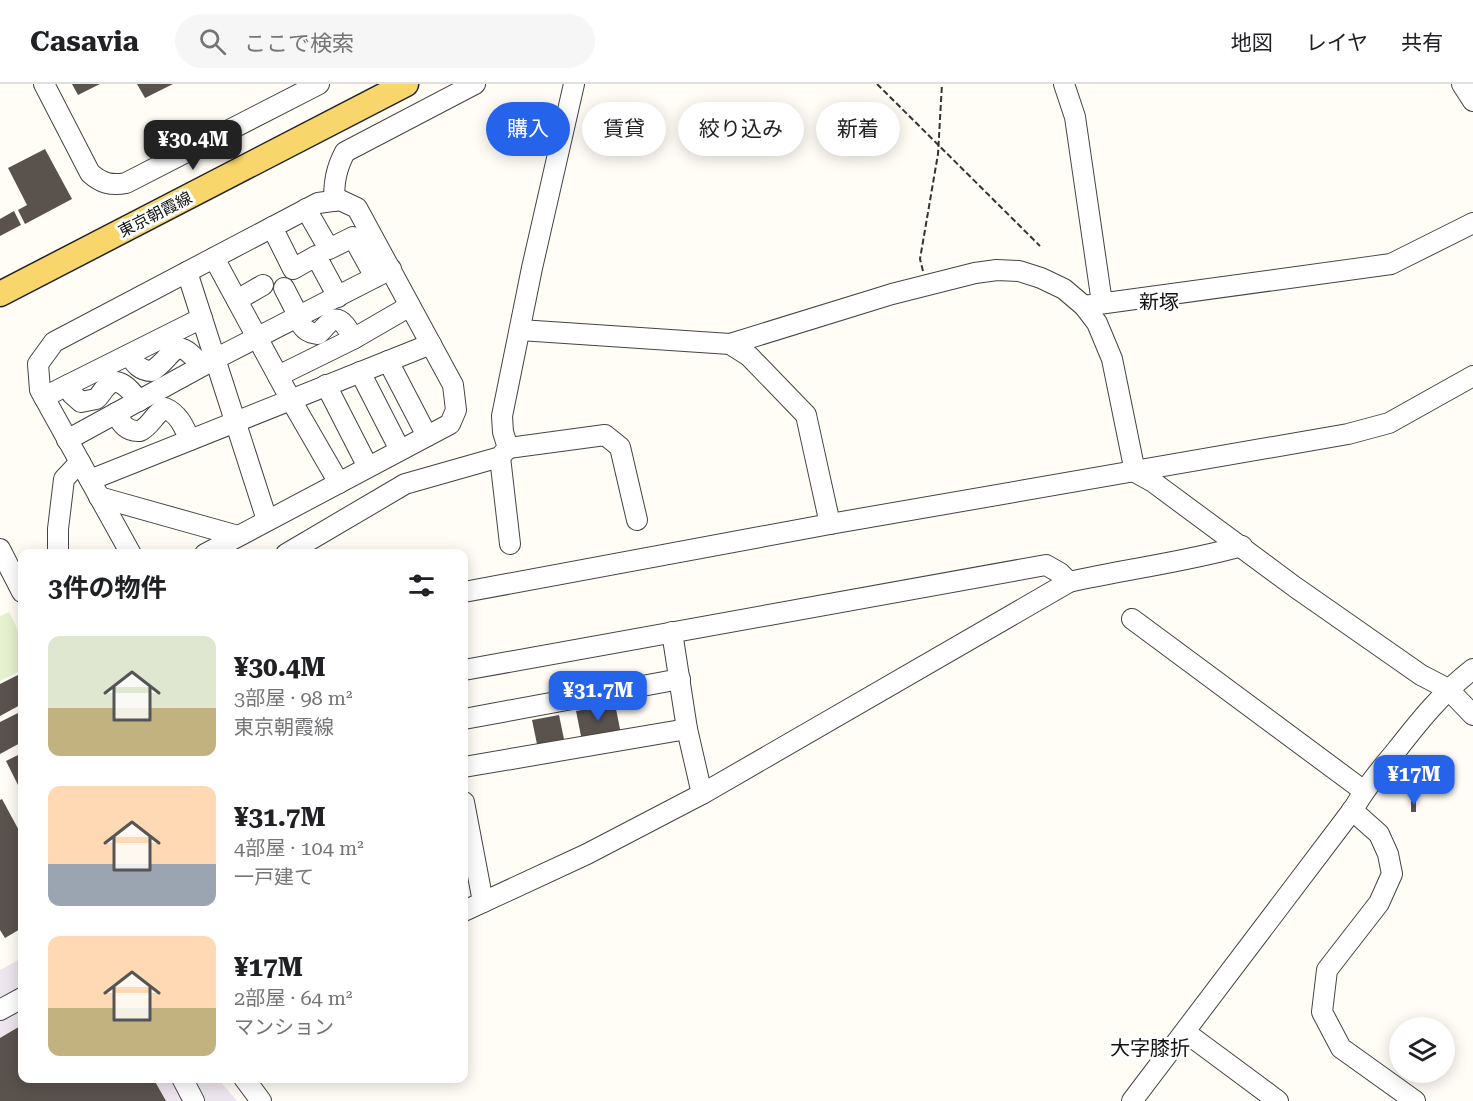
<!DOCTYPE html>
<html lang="ja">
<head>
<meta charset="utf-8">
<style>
  :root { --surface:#fff; --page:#f6f6f6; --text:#202124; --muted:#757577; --line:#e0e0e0; --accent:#2563eb }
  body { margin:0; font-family:"Roboto Serif","Noto Sans JP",serif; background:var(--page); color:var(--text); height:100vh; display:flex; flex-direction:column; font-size:22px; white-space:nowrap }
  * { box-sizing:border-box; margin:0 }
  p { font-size:20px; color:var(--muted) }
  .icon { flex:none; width:33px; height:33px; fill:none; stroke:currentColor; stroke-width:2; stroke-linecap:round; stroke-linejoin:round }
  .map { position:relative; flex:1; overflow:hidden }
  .panel { position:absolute; left:18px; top:465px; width:450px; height:534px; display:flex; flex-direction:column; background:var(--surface); border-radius:12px; box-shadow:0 3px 15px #0003 }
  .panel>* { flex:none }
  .hud { position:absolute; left:486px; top:18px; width:570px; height:54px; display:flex; gap:12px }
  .tools { position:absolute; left:1389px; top:933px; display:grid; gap:12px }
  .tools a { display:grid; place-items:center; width:66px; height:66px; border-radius:50%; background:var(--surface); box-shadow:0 3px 15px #0003; font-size:30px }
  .price { position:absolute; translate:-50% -51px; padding:0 14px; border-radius:12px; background:var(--accent); color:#fff; font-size:20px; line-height:39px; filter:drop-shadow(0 2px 3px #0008) }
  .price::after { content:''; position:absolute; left:50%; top:36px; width:18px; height:14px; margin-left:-9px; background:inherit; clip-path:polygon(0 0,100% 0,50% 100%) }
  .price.current { background:#222; color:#fff }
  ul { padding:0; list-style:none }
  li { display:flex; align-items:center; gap:18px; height:150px; padding:0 30px }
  li span { display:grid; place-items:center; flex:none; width:168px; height:120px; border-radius:12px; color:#555 }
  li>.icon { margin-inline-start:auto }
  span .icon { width:72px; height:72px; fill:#fffc; stroke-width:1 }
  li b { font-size:26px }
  h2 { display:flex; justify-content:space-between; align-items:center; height:72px; padding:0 30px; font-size:26px }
  .pill { padding:0 21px; border-radius:27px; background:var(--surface); box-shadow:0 3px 15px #0003; font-size:21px; line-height:54px }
  .pill.current { background:var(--accent); color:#fff }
  header { display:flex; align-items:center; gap:36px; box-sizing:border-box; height:84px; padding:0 30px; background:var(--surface); border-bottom:2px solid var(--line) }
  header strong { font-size:28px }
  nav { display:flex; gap:33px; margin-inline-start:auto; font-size:21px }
  .search { width:420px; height:54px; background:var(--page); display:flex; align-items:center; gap:15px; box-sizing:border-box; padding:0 21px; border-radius:33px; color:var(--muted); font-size:22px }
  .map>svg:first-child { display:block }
  .industrial { fill:#eee6ef }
  .pitch { fill:#e6f2cf }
  .building { fill:#5a524d }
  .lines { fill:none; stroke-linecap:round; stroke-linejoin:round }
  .minor-casing { stroke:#444; stroke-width:22 }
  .major-casing { stroke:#222; stroke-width:27 }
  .path { stroke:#333; stroke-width:2; stroke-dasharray:6 3; stroke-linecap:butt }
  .minor { stroke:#fff; stroke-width:20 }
  .major { stroke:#f9d66b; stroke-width:24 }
  .labels { text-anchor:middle; stroke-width:6; stroke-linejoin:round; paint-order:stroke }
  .street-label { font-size:16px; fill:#111; stroke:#fff }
  .quarter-label { font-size:20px; fill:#111; stroke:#fff }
</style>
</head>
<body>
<header>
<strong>Casavia</strong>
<div class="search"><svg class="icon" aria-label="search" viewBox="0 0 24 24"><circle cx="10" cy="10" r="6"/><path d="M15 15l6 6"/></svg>ここで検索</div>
<nav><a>地図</a><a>レイヤ</a><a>共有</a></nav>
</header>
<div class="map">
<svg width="1473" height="1017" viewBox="0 0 1473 1017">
  <rect width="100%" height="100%" fill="#fffdf5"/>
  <polygon class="industrial" points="22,874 22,994 218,995 237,1017 0,1017 0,886"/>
  <polygon class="pitch" points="9,528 22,554 22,586 0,597 0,532"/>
  <g class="building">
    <polygon points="72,0 100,0 78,11"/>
    <polygon points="137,0 173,0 145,14"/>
    <polygon points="45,65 72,115 25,140 18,126 27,121 8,84"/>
    <polygon points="14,127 21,141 0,152 0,135"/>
    <polygon points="22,589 22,620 0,632 0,600"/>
    <polygon points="615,620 621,650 582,657 576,627"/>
    <polygon points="22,627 22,658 0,670 0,638"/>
    <polygon points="559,631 565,660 538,665 532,636"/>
    <polygon points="18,671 22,679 22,709 6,677"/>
    <polygon points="1393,695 1402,702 1397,708 1388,701"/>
    <polygon points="2,715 22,752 22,844 5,854 0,846 0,716"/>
    <rect x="1411" y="717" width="5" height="11"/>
    <polygon points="22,941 22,994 153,994 166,1017 0,1017 0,954"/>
  </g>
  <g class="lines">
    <defs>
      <g id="minor">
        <path d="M44,0L90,89C101,99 111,102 126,99L319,0"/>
        <polyline points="1064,0 1075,33 1102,219"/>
        <polyline points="1462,0 1473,17"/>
        <path d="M334,117C334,98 336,85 345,68L475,0"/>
        <polyline points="306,125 329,165 353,153 375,193"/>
        <polyline points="272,143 293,185 316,172 338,213"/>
        <polyline points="214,174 291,316 339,399"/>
        <polyline points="187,188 267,436"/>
        <polyline points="284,204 299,233"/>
        <polyline points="237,216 263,201"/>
        <polyline points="1084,222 1391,180 1473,139"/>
        <path d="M298,234C302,244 307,249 318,250C322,247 328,238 333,236C343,233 350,249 353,255"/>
        <polyline points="520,246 730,260 892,210 975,189 997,186 1019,187 1041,194 1064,205 1084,222 1097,239 1112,275 1135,388 1153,398 1295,503 1421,591 1448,605 1473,631"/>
        <polyline points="730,260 749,272 806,331 830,440"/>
        <path d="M129,271C135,280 140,287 152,287C176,271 173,248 202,282"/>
        <polyline points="388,277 427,352"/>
        <polyline points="360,288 400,366"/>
        <polyline points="278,292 353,255 410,222"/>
        <path d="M68,301L72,310L81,318L96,315C100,312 102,307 106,303C118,289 132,308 139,317"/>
        <polyline points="326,301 368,383"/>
        <polyline points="44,313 202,234"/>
        <path d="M116,329C121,340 127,348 140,347C151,342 154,330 165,324C179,330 184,343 190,356"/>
        <polyline points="67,356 215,275 391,185"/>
        <polyline points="508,364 605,351 620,363 637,436"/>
        <polyline points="500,373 510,460"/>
        <polyline points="90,396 431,260"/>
        <polyline points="99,413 238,452"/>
        <polyline points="0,465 22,508"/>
        <polyline points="58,470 58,445 64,395 80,378"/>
        <polyline points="131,470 40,306 38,280 54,258 318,119 340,116 357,124 453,301 456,326 450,340 205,470"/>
        <polyline points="286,470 405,400 500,373 508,364 503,348 502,332 532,184 574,0"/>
        <polyline points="464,508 830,440 1348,350 1389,339 1473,292"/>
        <polyline points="1132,535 1364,707"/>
        <polyline points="672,548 687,645 702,710"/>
        <polyline points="464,586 1046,481 1060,489 1069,498"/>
        <polyline points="464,635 680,595"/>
        <polyline points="464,683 687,645"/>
        <polyline points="464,718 483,818"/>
        <polyline points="1352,726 1379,750 1388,770 1392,790 1379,819 1327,886 1322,928 1341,964 1415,1017"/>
        <path d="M464,827L587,770L702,710L1069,498C1126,485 1186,478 1242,462"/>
        <polyline points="0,926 22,914"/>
        <polyline points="1185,948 1278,1017"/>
        <polyline points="182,994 194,1017"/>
        <polyline points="244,994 261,1017"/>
        <path d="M1132,1017L1354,724C1366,703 1381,685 1396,667C1421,635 1441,610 1473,585"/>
      </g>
      <polyline id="major" points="0,210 406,0"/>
    </defs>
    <use href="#minor" class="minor-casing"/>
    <use href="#major" class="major-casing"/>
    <g class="path">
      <polyline points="877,0 1040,162"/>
      <polyline points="923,187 920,175 938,70 942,0"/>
    </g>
    <use href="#minor" class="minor"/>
    <use href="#major" class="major"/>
  </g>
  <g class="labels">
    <g class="street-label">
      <text transform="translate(155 130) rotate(-27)" y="6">東京朝霞線</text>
    </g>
    <g class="quarter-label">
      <text x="1159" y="225">新塚</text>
      <text x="1150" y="971">大字膝折</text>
    </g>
  </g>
</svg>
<div class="tools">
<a><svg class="icon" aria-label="layers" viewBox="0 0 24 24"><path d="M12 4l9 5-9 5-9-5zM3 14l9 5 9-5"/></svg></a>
</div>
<b class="price current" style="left:193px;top:87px">¥30.4M</b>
<b class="price" style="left:598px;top:638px">¥31.7M</b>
<b class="price" style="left:1414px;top:722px">¥17M</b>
<div class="hud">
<a class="pill current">購入</a>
<a class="pill">賃貸</a>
<a class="pill">絞り込み</a>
<a class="pill">新着</a>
</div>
<section class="panel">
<h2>3件の物件<svg class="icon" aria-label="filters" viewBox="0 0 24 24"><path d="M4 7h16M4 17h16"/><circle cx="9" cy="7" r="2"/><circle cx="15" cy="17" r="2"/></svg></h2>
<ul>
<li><span style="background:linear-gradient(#dfe7d0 60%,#c2b280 0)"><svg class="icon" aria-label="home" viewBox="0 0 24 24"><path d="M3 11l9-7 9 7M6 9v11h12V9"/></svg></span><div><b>¥30.4M</b><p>3部屋 · 98 m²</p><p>東京朝霞線</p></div></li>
<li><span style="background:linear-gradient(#ffd9b3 65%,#9aa5b1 0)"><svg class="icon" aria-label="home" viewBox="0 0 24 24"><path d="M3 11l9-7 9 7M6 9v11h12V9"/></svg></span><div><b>¥31.7M</b><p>4部屋 · 104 m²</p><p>一戸建て</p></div></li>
<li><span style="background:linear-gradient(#ffd9b3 60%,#c2b280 0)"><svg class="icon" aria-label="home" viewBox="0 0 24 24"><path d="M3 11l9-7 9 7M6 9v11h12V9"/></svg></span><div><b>¥17M</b><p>2部屋 · 64 m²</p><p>マンション</p></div></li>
</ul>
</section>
</div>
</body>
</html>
